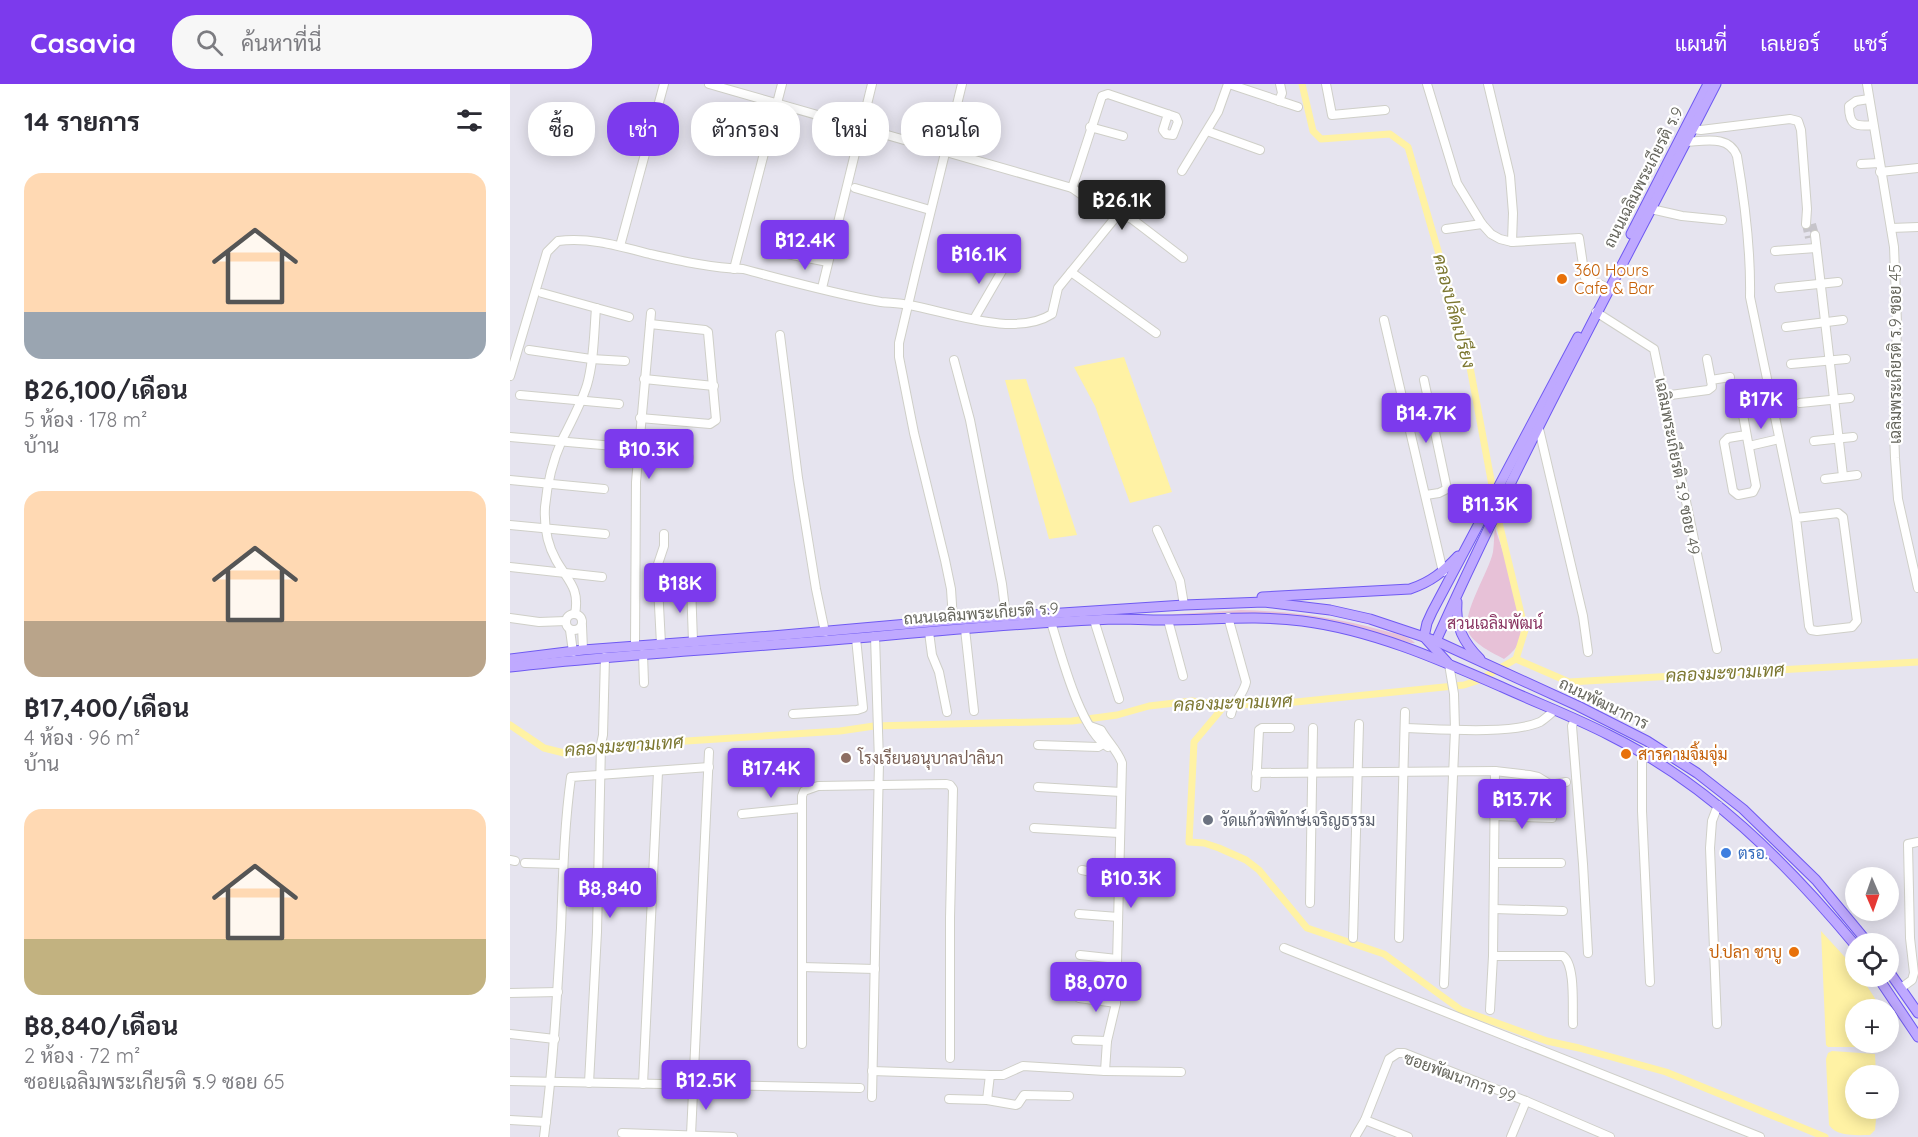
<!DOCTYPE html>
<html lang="th">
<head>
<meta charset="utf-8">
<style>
  :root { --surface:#fff; --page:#f7f7f7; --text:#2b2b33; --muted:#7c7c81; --accent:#7c3aed }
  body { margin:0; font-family:Quicksand,Sarabun,sans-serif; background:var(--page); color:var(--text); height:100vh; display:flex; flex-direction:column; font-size:22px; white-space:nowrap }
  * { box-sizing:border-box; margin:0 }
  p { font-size:20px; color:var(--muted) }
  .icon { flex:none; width:33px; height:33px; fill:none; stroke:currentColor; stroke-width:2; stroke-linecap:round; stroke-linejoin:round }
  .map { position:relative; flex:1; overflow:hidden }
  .sheet { display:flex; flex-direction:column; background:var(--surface); width:510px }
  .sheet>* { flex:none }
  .guide { position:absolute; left:18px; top:18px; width:570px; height:54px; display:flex; gap:12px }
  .needle { width:39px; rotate:178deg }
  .controls { position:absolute; left:1335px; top:783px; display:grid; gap:12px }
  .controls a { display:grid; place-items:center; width:54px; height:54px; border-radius:50%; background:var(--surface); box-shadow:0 3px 15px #0003; font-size:30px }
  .price { position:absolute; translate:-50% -51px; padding:0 14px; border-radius:6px; background:var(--accent); color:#fff; font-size:20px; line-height:39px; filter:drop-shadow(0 2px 3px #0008) }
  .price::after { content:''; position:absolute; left:50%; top:36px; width:18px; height:14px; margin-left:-9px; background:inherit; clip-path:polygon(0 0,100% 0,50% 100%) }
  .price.current { background:#222; color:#fff }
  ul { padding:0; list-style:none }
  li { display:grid; align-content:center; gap:12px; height:318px; padding:0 24px }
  li span { display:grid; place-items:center; height:186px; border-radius:18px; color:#555 }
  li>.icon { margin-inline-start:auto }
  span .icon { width:108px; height:108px; fill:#fffc; stroke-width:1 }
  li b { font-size:26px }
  h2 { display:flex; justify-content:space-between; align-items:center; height:72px; padding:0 24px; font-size:26px }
  .chip { padding:0 21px; border-radius:24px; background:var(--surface); box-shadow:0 3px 15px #0003; font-size:21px; line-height:54px }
  .chip.current { background:var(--accent); color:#fff }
  header { display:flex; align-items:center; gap:36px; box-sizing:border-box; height:84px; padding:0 30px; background:var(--accent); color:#fff }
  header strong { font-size:28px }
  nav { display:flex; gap:33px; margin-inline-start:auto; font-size:21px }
  .search { width:420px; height:54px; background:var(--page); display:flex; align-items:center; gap:15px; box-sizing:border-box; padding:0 21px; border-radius:24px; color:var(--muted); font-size:22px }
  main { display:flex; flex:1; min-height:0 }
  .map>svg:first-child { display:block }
  .green { fill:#e7c1d7 }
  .water { fill:#fff2a4 }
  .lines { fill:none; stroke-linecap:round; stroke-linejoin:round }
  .canal { stroke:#fff2a4; stroke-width:7 }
  .minor-tunnel { stroke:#c6c4ca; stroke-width:8; stroke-dasharray:8 4; stroke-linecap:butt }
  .minor-casing { stroke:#cfcfc8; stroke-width:10 }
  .major-casing { stroke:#6f5af2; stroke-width:11 }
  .minor { stroke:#fff; stroke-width:8 }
  .major { stroke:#bfa9ff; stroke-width:9 }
  .food-dot { fill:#e8710a; stroke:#fff; stroke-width:2 }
  .education-dot { fill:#8d6e63; stroke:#fff; stroke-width:2 }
  .worship-dot { fill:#6b7280; stroke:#fff; stroke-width:2 }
  .shop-dot { fill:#3f7fe0; stroke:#fff; stroke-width:2 }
  .labels { text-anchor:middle; stroke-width:4.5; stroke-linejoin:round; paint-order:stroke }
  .street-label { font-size:16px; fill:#65655c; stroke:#fff }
  .food-label { font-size:16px; fill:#c56008; stroke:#fff; text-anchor:start }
  .park-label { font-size:16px; fill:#8a3663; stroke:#fff }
  .education-label { font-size:16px; fill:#785e54; stroke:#fff; text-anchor:start }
  .worship-label { font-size:16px; fill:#5b616d; stroke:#fff; text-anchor:start }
  .shop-label { font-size:16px; fill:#366cbe; stroke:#fff; text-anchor:start }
  .water-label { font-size:18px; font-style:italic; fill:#7c7730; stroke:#fff }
</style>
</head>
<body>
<header>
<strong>Casavia</strong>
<div class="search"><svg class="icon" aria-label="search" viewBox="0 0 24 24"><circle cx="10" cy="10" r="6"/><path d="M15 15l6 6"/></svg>ค้นหาที่นี่</div>
<nav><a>แผนที่</a><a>เลเยอร์</a><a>แชร์</a></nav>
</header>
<main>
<section class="sheet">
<h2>14 รายการ<svg class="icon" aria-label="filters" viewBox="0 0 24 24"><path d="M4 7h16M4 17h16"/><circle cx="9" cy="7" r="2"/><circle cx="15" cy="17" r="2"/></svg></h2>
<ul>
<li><span style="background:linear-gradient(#ffd9b3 75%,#9aa5b1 0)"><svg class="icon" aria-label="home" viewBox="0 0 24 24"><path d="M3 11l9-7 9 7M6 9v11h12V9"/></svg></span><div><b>฿26,100/เดือน</b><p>5 ห้อง · 178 m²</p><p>บ้าน</p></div></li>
<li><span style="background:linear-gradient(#ffd9b3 70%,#b9a48a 0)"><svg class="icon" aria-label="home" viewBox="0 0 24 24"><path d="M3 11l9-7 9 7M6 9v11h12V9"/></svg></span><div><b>฿17,400/เดือน</b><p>4 ห้อง · 96 m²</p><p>บ้าน</p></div></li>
<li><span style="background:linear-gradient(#ffd9b3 70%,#c2b280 0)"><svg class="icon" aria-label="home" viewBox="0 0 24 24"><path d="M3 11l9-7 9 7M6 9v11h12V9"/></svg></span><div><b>฿8,840/เดือน</b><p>2 ห้อง · 72 m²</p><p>ซอยเฉลิมพระเกียรติ ร.9 ซอย 65</p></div></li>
</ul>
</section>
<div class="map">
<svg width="1408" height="1053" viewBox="0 0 1408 1053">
  <rect width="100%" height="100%" fill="#e6e4ef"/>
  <g class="green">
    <path d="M985,444C993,467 1015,532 1010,554C1008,563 1002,569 994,575C983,569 963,560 958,547C952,528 979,488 983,468C984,460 984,452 985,444Z"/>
    <path d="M731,526C779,527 824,533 871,546C882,549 898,551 905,559H901L838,542L650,533L653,531Z"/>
  </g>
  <g class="water">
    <polygon points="614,273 662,408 620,419 585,322 564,283"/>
    <polygon points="516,295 567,451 539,455 495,296"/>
    <polygon points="1311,847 1344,883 1346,892 1351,893 1370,922 1370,925 1346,926 1346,958 1367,959 1364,963 1318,963 1316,961"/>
    <path d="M1322,967L1365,970L1366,991L1346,992V1024L1367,1025L1365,1046L1360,1051C1347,1051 1327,1053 1319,1041L1316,975L1318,969Z"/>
  </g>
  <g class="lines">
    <g class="canal">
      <polyline points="792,0 803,47 811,55 880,50 898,63 957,267 984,412"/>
      <polyline points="986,426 1015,546 1006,575"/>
      <polyline points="1006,575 1059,598 1408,578"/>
      <polyline points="715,621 684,658 679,758 694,759 709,764 736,776 749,786 797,844 874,870 951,926 1037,957 1069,964 1156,988 1315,1053"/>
      <polyline points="0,641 34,664 54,669 161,658 330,647 364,642 562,637 607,631 639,622 682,617 715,621 766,620 954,601 969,596 1006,575"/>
    </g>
    <g class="minor-tunnel">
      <polyline points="1296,140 1299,154"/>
      <polyline points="1302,140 1305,151"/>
    </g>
    <defs>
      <g id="minor">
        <polyline points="199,0 562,104 605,134 617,133 622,135 673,174"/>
        <polyline points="719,0 788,23"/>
        <polyline points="816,0 822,31 875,26"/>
        <polyline points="917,0 947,99 972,140 981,150 990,155 1002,158 1069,154 1075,194 1094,202"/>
        <polyline points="978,0 1000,92 1003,129 1002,158"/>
        <polyline points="1357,0 1384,163 1387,239 1384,347 1385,374 1388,415 1408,504"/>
        <path d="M1359,15L1346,17L1339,22C1339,41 1345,43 1363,41"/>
        <polyline points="769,17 772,9 770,0"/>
        <polyline points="580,43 613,52"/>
        <polyline points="1183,45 1191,46 1280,35 1288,37 1291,46 1297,125 1296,140"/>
        <polyline points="697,47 750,66"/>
        <path d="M1176,58C1195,57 1219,51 1227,72C1235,119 1241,165 1240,213L1286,434L1299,542L1301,546L1307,547L1342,543L1347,537L1333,433L1328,429L1286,434"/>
        <polyline points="1351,80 1369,79"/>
        <polyline points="672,87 708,28 718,0"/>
        <polyline points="1370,88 1408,84"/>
        <polyline points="345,104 420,126"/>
        <polyline points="562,104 592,12 598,10 666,33 668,38 663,51 656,50 653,46 658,30"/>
        <polyline points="1141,125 1172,132 1212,136"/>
        <polyline points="1381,144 1408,143"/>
        <polyline points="936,145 972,140"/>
        <polyline points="1305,151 1333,392"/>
        <polyline points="110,162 154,0"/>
        <polyline points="1265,167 1306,164"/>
        <polyline points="277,170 318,178"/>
        <polyline points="224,185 272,0"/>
        <polyline points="561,188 646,249"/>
        <polyline points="312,204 362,0"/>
        <polyline points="1269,204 1328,198"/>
        <polyline points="32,209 119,233"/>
        <polyline points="1086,228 1144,265 1207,565"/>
        <polyline points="464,235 496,180"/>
        <polyline points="874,236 933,488"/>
        <polyline points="1276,243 1333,236"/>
        <polyline points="270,251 288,394 306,505 315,548"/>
        <polyline points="19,266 81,275 115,277"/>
        <polyline points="1197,275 1201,296"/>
        <polyline points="444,276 460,336 492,500 496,533"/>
        <polyline points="1281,280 1336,275"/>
        <path d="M0,292L37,168L48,157C80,153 109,162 140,170C171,177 202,184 233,185C279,197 325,210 371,218C380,219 390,219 399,221C439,228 505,254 542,230L548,204L605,134"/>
        <polyline points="134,295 204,302"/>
        <polyline points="914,296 937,405 929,409 916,411"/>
        <polyline points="1229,309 1246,402 1243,408 1228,411 1223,407 1214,358 1218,354 1236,351"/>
        <polyline points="10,311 109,320"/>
        <polyline points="1153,312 1198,306 1202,303 1201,296 1220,293"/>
        <polyline points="1290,319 1340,314"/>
        <polyline points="130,334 200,340 206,336 198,248 195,246 140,240"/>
        <polyline points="1029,345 1073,532 1078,568"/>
        <polyline points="0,353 104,362"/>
        <polyline points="1304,357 1343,353"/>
        <polyline points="1239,362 1269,355"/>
        <polyline points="127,369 179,373"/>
        <polyline points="1315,395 1347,391"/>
        <polyline points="0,396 94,405"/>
        <polyline points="0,441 95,450"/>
        <polyline points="647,446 670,497 674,521"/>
        <polyline points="0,483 92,493"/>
        <polyline points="181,500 183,558"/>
        <circle cx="64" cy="538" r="8"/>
        <path d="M65,530C70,504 58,497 46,476C37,460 34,440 35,423C37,401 43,376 52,356C61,338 71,320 77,301C84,277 84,249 86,224"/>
        <path d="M718,533L736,598C734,610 723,618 721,630"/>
        <polyline points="0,534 29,538 56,537"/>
        <polyline points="443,536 441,505 435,476 404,349 389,273 389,259 407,183 452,0"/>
        <polyline points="584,536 609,615"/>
        <polyline points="658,536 673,592"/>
        <path d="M541,538C551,570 570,646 598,663"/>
        <polyline points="72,542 73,566"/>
        <polyline points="455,545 464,627"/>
        <polyline points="60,546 63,568"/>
        <polyline points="419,548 422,571 429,588 437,628"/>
        <polyline points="151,560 147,483 154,462 154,450"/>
        <polyline points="125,562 126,398 141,229"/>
        <polyline points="133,570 134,599"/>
        <polyline points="283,630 347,626 353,624 346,554"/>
        <polyline points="1065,635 1062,642 1073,780 1078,869"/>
        <path d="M580,642L591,646C597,657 608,667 612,679L606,919L597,957L595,987"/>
        <path d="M895,644C929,645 1000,651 1030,638C1035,635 1040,630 1045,626"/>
        <polyline points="528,661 588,663 595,659"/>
        <polyline points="1135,671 1132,677 1132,727 1140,898"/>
        <polyline points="746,689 985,687 1019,691 1028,693 1041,701 1056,698"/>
        <polyline points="528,703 611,708"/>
        <polyline points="746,703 749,646 752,644 780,644"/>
        <polyline points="232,730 292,724"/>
        <polyline points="984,732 1042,734"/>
        <polyline points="524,744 609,749"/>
        <polyline points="0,776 5,777"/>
        <polyline points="15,779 52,780"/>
        <polyline points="985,779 1051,779"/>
        <polyline points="572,786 609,794"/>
        <polyline points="800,819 803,644"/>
        <polyline points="984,825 1053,827"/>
        <polyline points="569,830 608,833"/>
        <polyline points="843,854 849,640"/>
        <polyline points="889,854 895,628"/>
        <polyline points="774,864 1250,1053"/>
        <polyline points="570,871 607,875"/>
        <path d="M983,872H1053C1066,881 1062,925 1063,940"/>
        <polyline points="292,883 365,885"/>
        <polyline points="934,900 945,646 944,610 939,580"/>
        <polyline points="1391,904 1402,896 1404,889 1400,854 1398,760 1408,758"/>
        <polyline points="0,909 48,908"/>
        <polyline points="569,914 606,919"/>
        <polyline points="980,926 983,872 985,687"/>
        <polyline points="1207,940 1200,764 1202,737 1208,721"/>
        <polyline points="0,950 45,955"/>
        <polyline points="566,956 597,957"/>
        <polyline points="292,960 292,712 294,707 308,702 436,700 440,701 443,705 440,834 440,974"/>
        <polyline points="362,987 480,991 493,991 513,982 595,987 671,988"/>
        <polyline points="0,997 350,1004"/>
        <polyline points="79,999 87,848 91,660 93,651 95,573"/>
        <polyline points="133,1000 148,688"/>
        <polyline points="362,1013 369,678 365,552"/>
        <polyline points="439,1015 477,1016 506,1021 508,1020 514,1011 559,1012"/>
        <polyline points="477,1016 480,991"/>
        <polyline points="0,1036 36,1038"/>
        <polyline points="855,1036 898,1053"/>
        <polyline points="112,1049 223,1053"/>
        <polyline points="181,1051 199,668"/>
        <path d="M34,1053C43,983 47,914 51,844C53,793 54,743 61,693L199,683"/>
        <polyline points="845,1053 855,1036 879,975 888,969 894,969 1016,1017 1100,1053"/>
        <polyline points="1001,1053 1016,1017"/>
      </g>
      <g id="major">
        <polyline points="1121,150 1198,0"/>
        <path d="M752,513L900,505C921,498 933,488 948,472"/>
        <path d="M947,518C945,542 953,558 970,575"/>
        <polyline points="914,553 917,539 922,528 1068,253"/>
        <polyline points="916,555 937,578"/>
        <path d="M926,557C1011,368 1111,185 1206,0"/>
        <polyline points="0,575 73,566 262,552 443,536 674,521 754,518 820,526 860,535 926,557 1068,622 1137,657 1187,689 1233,725 1306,796 1359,860"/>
        <path d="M0,583C123,569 247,563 370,552C448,545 525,538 603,535C620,535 637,536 654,536C701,536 746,531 792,537C862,546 928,575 992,603C1027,619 1064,633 1099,651C1197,699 1277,779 1346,862"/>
        <polyline points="1378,886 1408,929"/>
        <polyline points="1367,892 1408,953"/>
      </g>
    </defs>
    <use href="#minor" class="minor-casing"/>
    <use href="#major" class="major-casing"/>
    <use href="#minor" class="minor"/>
    <use href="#major" class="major"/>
  </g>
  <g class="food-dot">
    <circle cx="1052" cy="195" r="6"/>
    <circle cx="1116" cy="670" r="6"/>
    <circle cx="1284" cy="868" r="6"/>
  </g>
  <circle class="education-dot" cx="336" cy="674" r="6"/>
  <circle class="worship-dot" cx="698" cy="736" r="6"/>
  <circle class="shop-dot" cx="1216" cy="769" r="6"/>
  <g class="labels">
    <g class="street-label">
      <text transform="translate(1133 93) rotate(-63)" y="6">ถนนเฉลิมพระเกียรติ ร.9</text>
      <text transform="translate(1385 270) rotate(-90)" y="6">เฉลิมพระเกียรติ ร.9 ซอย 45</text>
      <text transform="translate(1168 382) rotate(79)" y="6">เฉลิมพระเกียรติ ร.9 ซอย 49</text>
      <text transform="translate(471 529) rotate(-4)" y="6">ถนนเฉลิมพระเกียรติ ร.9</text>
      <text transform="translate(1094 619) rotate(26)" y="6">ถนนพัฒนาการ</text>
      <text transform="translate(950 993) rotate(20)" y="6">ซอยพัฒนาการ 99</text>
    </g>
    <g class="food-label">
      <text x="1064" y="192">360 Hours<tspan x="1064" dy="18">Cafe &amp; Bar</tspan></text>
      <text x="1128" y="676">สารคามจิ้มจุ่ม</text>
      <text x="1272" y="874" text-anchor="end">ป.ปลา ชาบู</text>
    </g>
    <g class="park-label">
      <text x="985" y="545">สวนเฉลิมพัฒน์</text>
    </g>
    <g class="education-label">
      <text x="348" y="680">โรงเรียนอนุบาลปาลินา</text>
    </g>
    <g class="worship-label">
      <text x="710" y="742">วัดแก้วพิทักษ์เจริญธรรม</text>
    </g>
    <g class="shop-label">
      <text x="1228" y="775">ตรอ.</text>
    </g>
    <g class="water-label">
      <text transform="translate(944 227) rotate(75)" y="6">คลองปลัดเปรียง</text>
      <text transform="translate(1215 589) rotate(-3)" y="6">คลองมะขามเทศ</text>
      <text transform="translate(723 619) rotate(-2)" y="6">คลองมะขามเทศ</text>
      <text transform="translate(114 662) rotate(-4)" y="6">คลองมะขามเทศ</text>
    </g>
  </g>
</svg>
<div class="controls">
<a><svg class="needle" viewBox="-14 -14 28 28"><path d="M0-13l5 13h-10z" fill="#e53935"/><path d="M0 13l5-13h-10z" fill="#7c7c81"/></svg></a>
<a><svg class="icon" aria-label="locate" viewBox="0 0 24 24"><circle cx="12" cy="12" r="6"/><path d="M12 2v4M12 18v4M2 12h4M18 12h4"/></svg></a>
<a>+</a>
<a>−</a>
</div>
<b class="price current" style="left:612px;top:147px">฿26.1K</b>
<b class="price" style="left:295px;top:187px">฿12.4K</b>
<b class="price" style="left:469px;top:201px">฿16.1K</b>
<b class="price" style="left:1251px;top:346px">฿17K</b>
<b class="price" style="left:916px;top:360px">฿14.7K</b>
<b class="price" style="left:139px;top:396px">฿10.3K</b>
<b class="price" style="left:980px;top:451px">฿11.3K</b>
<b class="price" style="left:170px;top:530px">฿18K</b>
<b class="price" style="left:261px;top:715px">฿17.4K</b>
<b class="price" style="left:1012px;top:746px">฿13.7K</b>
<b class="price" style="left:621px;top:825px">฿10.3K</b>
<b class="price" style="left:100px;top:835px">฿8,840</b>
<b class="price" style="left:586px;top:929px">฿8,070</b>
<b class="price" style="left:196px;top:1027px">฿12.5K</b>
<div class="guide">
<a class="chip">ซื้อ</a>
<a class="chip current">เช่า</a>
<a class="chip">ตัวกรอง</a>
<a class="chip">ใหม่</a>
<a class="chip">คอนโด</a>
</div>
</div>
</main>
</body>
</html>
